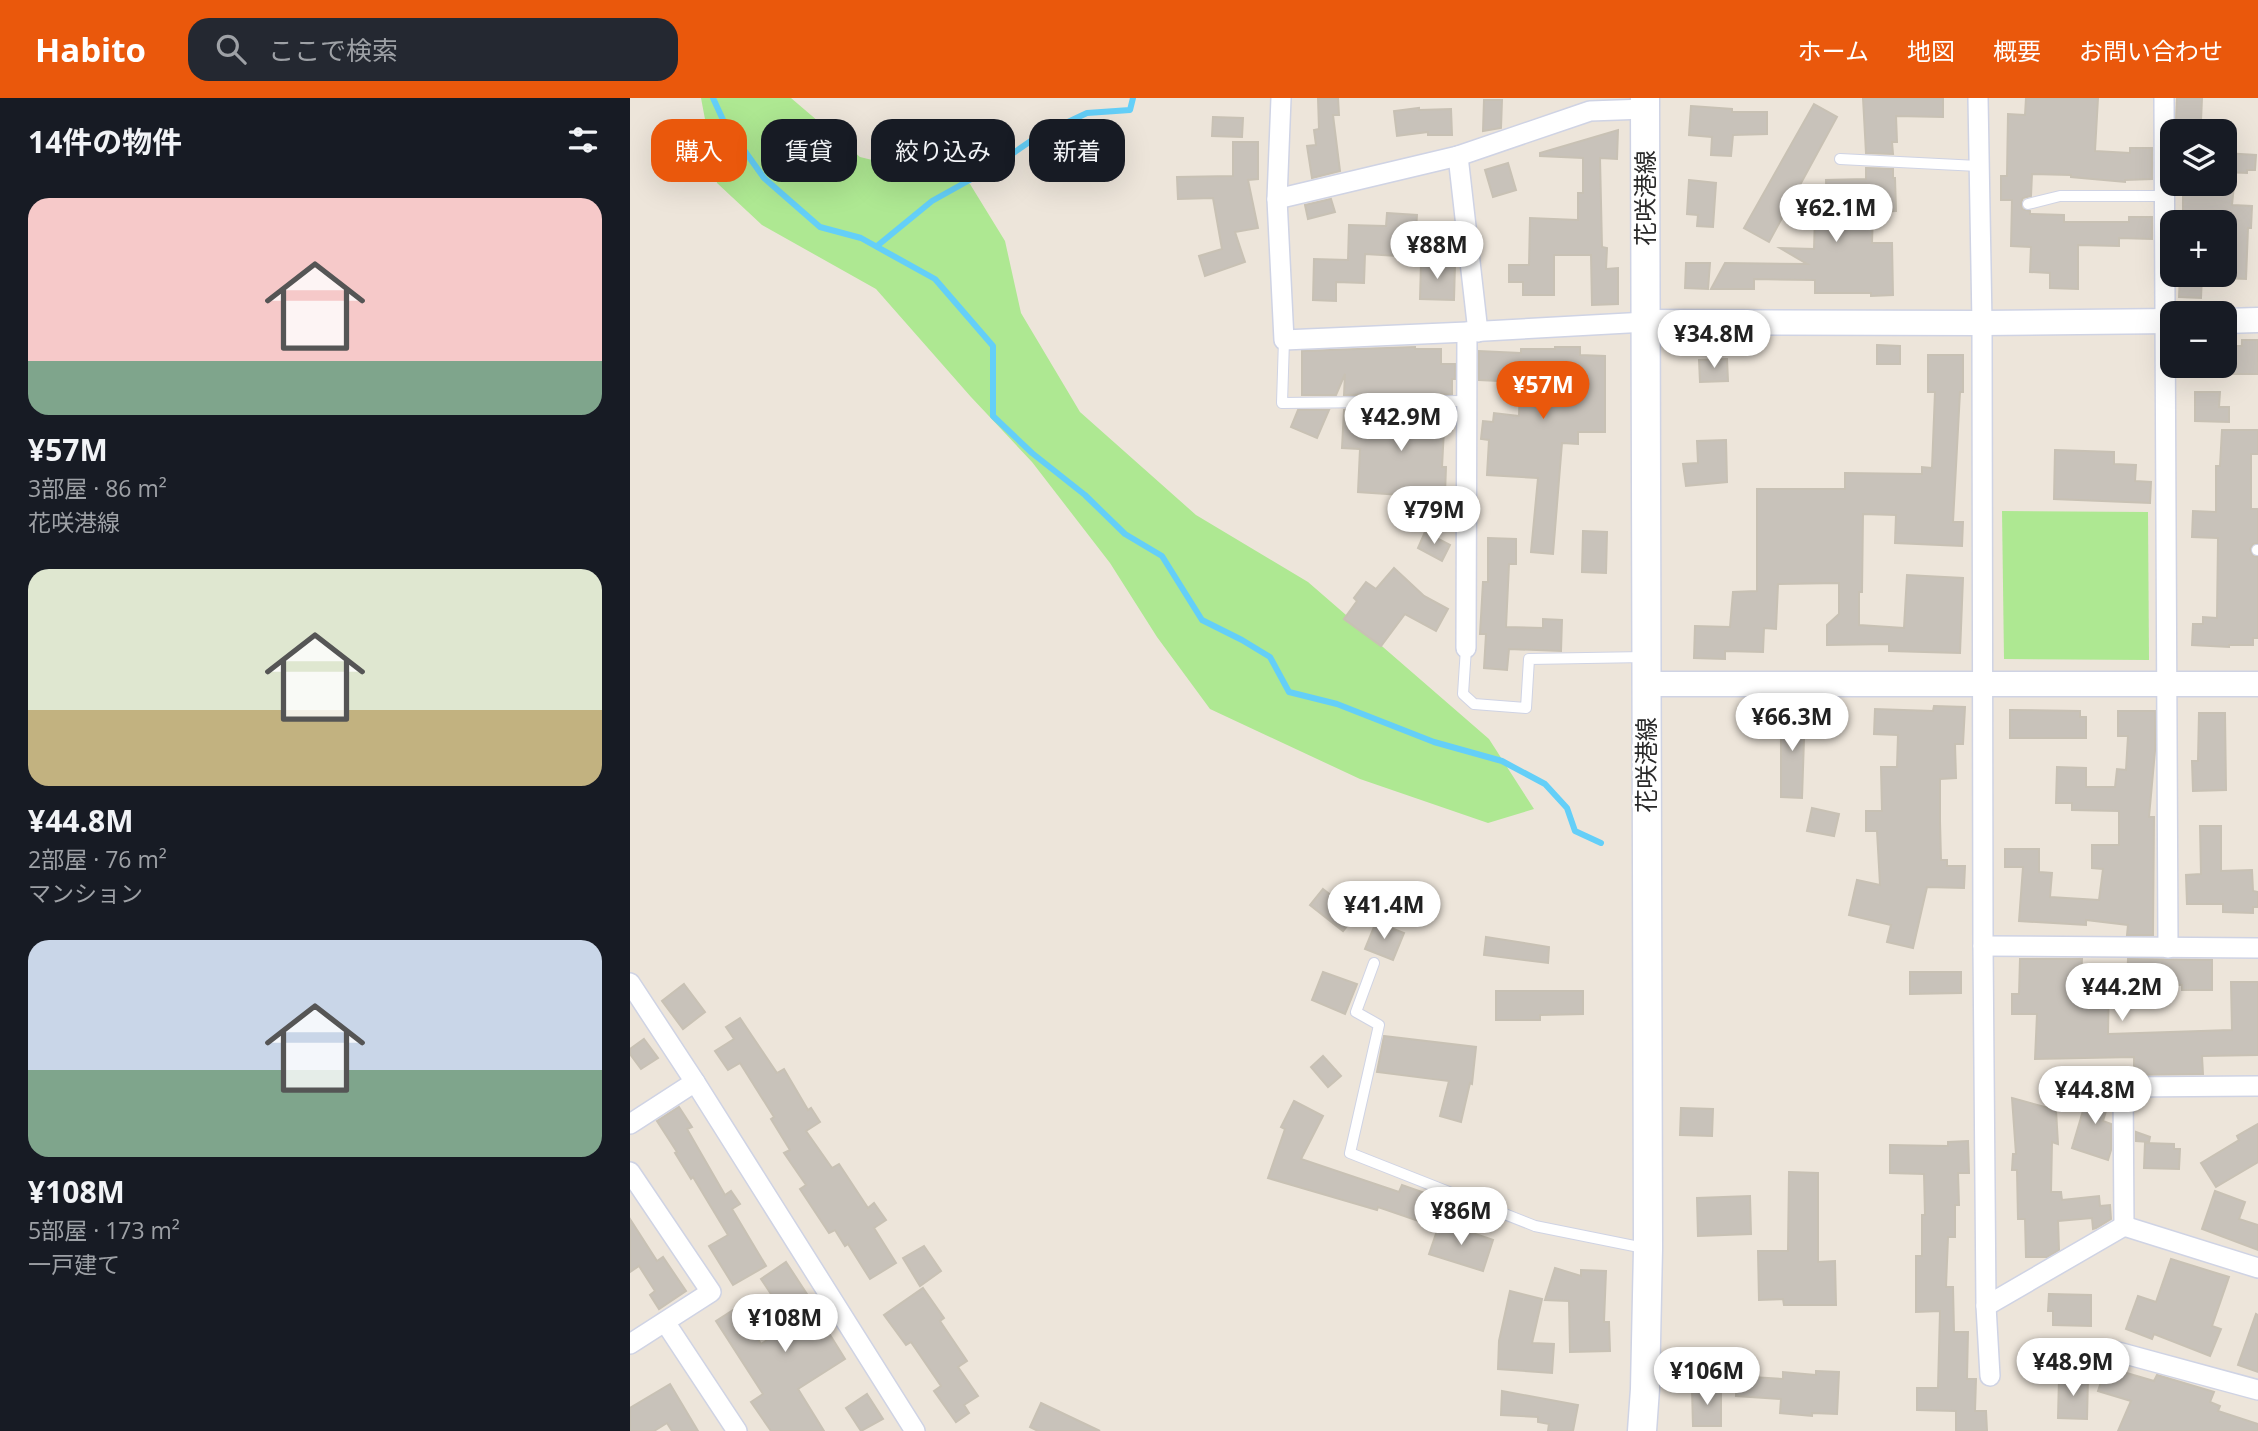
<!DOCTYPE html>
<html lang="ja">
<head>
<meta charset="utf-8">
<style>
  :root { --surface:#171b24; --page:#242831; --text:#f1f3f6; --muted:#9ea1a6; --accent:#ea580c }
  body { margin:0; font-family:"Open Sans","Noto Sans JP",sans-serif; background:var(--page); color:var(--text); height:100vh; display:flex; flex-direction:column; font-size:26px; white-space:nowrap }
  * { box-sizing:border-box; margin:0 }
  p { font-size:23px; color:var(--muted) }
  .icon { flex:none; width:38px; height:38px; fill:none; stroke:currentColor; stroke-width:2; stroke-linecap:round; stroke-linejoin:round }
  .map { position:relative; flex:1; overflow:hidden }
  .panel { display:flex; flex-direction:column; background:var(--surface); width:630px }
  .panel>* { flex:none }
  .banner { position:absolute; left:21px; top:21px; width:665px; height:63px; display:flex; gap:14px }
  .tools { position:absolute; left:1530px; top:21px; display:grid; gap:14px }
  .tools a { display:grid; place-items:center; width:77px; height:77px; border-radius:14px; background:var(--surface); box-shadow:0 7px 28px #0002; font-size:35px }
  .price { position:absolute; translate:-50% -60px; padding:0 16px; border-radius:24px; background:#fff; color:#222; font-size:23px; line-height:46px; filter:drop-shadow(0 2px 4px #0008) }
  .price::after { content:''; position:absolute; left:50%; top:42px; width:21px; height:16px; margin-left:-10px; background:inherit; clip-path:polygon(0 0,100% 0,50% 100%) }
  .price.selected { background:var(--accent); color:#fff }
  ul { padding:0; list-style:none }
  li { display:grid; align-content:center; gap:14px; height:371px; padding:0 28px }
  li span { display:grid; place-items:center; height:217px; border-radius:21px; color:#555 }
  li>.icon { margin-inline-start:auto }
  span .icon { width:126px; height:126px; fill:#fffc; stroke-width:1 }
  li b { font-size:30px }
  h2 { display:flex; justify-content:space-between; align-items:center; height:84px; padding:0 28px; font-size:30px }
  .chip { padding:0 24px; border-radius:21px; background:var(--surface); box-shadow:0 7px 28px #0002; font-size:24px; line-height:63px }
  .chip.selected { background:var(--accent); color:#fff }
  header { display:flex; align-items:center; gap:42px; box-sizing:border-box; height:98px; padding:0 35px; background:var(--accent); color:#fff }
  header strong { font-size:33px }
  nav { display:flex; gap:38px; margin-inline-start:auto; font-size:24px }
  .search { width:490px; height:63px; background:var(--page); display:flex; align-items:center; gap:18px; box-sizing:border-box; padding:0 24px; border-radius:21px; color:var(--muted); font-size:26px }
  main { display:flex; flex:1; min-height:0 }
  .map>svg:first-child { display:block }
  .green { fill:#aee892 }
  .lines { fill:none; stroke-linecap:round; stroke-linejoin:round }
  .stream { stroke:#64cff8; stroke-width:6 }
  .building { fill:#c8c2ba; stroke:#c8c1b4; stroke-width:2 }
  .service-casing { stroke:#cfd3e4; stroke-width:12 }
  .minor-casing { stroke:#cfd3e4; stroke-width:22 }
  .tertiary-casing { stroke:#cfd3e4; stroke-width:27 }
  .secondary-casing { stroke:#cfd3e4; stroke-width:31 }
  .service { stroke:#fff; stroke-width:10 }
  .minor { stroke:#fff; stroke-width:19 }
  .tertiary { stroke:#fff; stroke-width:24 }
  .secondary { stroke:#fff; stroke-width:28 }
  .labels { text-anchor:middle; stroke-width:5; stroke-linejoin:round; paint-order:stroke }
  .street-label { font-size:24px; fill:#292929; stroke:#fff }
</style>
</head>
<body>
<header>
<strong>Habito</strong>
<div class="search"><svg class="icon" aria-label="search" viewBox="0 0 24 24"><circle cx="10" cy="10" r="6"/><path d="M15 15l6 6"/></svg>ここで検索</div>
<nav><a>ホーム</a><a>地図</a><a>概要</a><a>お問い合わせ</a></nav>
</header>
<main>
<section class="panel">
<h2>14件の物件<svg class="icon" aria-label="filters" viewBox="0 0 24 24"><path d="M4 7h16M4 17h16"/><circle cx="9" cy="7" r="2"/><circle cx="15" cy="17" r="2"/></svg></h2>
<ul>
<li><span style="background:linear-gradient(#f6c9c9 75%,#7fa58c 0)"><svg class="icon" aria-label="home" viewBox="0 0 24 24"><path d="M3 11l9-7 9 7M6 9v11h12V9"/></svg></span><div><b>¥57M</b><p>3部屋 · 86 m²</p><p>花咲港線</p></div></li>
<li><span style="background:linear-gradient(#dfe7d0 65%,#c2b280 0)"><svg class="icon" aria-label="home" viewBox="0 0 24 24"><path d="M3 11l9-7 9 7M6 9v11h12V9"/></svg></span><div><b>¥44.8M</b><p>2部屋 · 76 m²</p><p>マンション</p></div></li>
<li><span style="background:linear-gradient(#c9d6e8 60%,#7fa58c 0)"><svg class="icon" aria-label="home" viewBox="0 0 24 24"><path d="M3 11l9-7 9 7M6 9v11h12V9"/></svg></span><div><b>¥108M</b><p>5部屋 · 173 m²</p><p>一戸建て</p></div></li>
</ul>
</section>
<div class="map">
<svg width="1628" height="1333" viewBox="0 0 1628 1333">
  <rect width="100%" height="100%" fill="#ede5da"/>
  <g class="green">
    <polygon points="71,0 161,0 230,59 340,86 375,143 391,215 450,314 566,417 678,484 859,641 904,711 858,725 730,681 580,611 527,539 480,465 402,364 341,299 246,191 132,127 87,85"/>
    <polygon points="1372,413 1518,414 1519,562 1374,561"/>
  </g>
  <g class="lines">
    <g class="stream">
      <polyline points="83,0 94,24 134,80 190,129 231,140 305,181 363,248 363,318 402,355 455,397 495,436 532,458 572,522 612,542 640,559 659,594 707,606 804,644 872,663 915,686 937,710 945,733 971,745"/>
      <polyline points="247,148 302,103 363,69 408,38 457,15 500,12 503,0"/>
    </g>
  </g>
  <g class="building">
    <polygon points="688,0 708,0 709,17 703,17 710,73 682,80 677,48 686,47 684,32 689,31"/>
    <polygon points="1233,0 1313,0 1313,19 1266,18 1267,44 1262,44 1263,56 1236,55"/>
    <polygon points="1396,0 1468,0 1465,53 1500,55 1500,50 1522,50 1522,81 1495,82 1495,84 1441,79 1441,77 1402,76 1401,98 1393,100 1391,105 1392,111 1400,113 1400,116 1434,117 1434,124 1499,124 1499,119 1522,119 1522,141 1489,140 1489,148 1448,147 1448,191 1420,190 1420,175 1400,174 1401,149 1381,148 1382,102 1371,102 1371,78 1377,78 1378,16 1395,17"/>
    <polygon points="1547,0 1572,0 1571,23 1546,22"/>
    <polygon points="854,2 872,2 871,30 853,33"/>
    <polygon points="1184,6 1207,19 1139,144 1114,130"/>
    <polygon points="1061,8 1102,11 1102,14 1137,14 1137,36 1103,37 1101,58 1081,57 1082,39 1059,37"/>
    <polygon points="789,10 789,12 821,11 822,37 798,37 798,34 767,38 764,13"/>
    <polygon points="583,19 613,20 612,39 582,38"/>
    <polygon points="988,32 987,61 970,60 972,149 977,150 976,171 988,170 988,206 962,207 961,157 924,157 924,197 893,197 893,184 879,184 879,167 899,167 900,120 948,122 948,95 953,95 953,60 910,58 910,55"/>
    <polygon points="603,44 628,44 628,81 618,82 628,130 605,134 615,164 575,178 569,158 592,151 583,100 548,101 547,79 603,78"/>
    <polygon points="1594,55 1626,57 1625,72 1617,72 1617,75 1594,74"/>
    <polygon points="878,65 886,92 863,99 855,72"/>
    <polygon points="1236,70 1263,71 1263,80 1265,80 1266,113 1243,114 1242,145 1262,145 1263,197 1241,198 1241,195 1185,195 1185,182 1124,181 1124,191 1081,191 1095,165 1177,166 1150,150 1184,151 1185,117 1197,118 1196,82 1236,81"/>
    <polygon points="1059,82 1086,85 1083,129 1067,128 1068,117 1057,116"/>
    <polygon points="1580,86 1604,87 1602,107 1622,108 1621,130 1618,130 1616,181 1594,180 1594,124 1553,124 1553,87"/>
    <polygon points="701,101 705,114 678,121 675,107"/>
    <polygon points="757,115 787,117 784,159 735,156 734,185 706,184 706,203 683,202 684,161 718,162 719,127 756,128"/>
    <polygon points="791,165 825,166 824,202 790,201"/>
    <polygon points="1056,165 1080,165 1078,191 1055,190"/>
    <polygon points="1550,177 1572,177 1571,200 1549,199"/>
    <polygon points="1612,242 1628,242 1628,276 1599,276 1599,248 1612,248"/>
    <polygon points="1247,247 1270,248 1270,266 1247,266"/>
    <polygon points="785,249 785,251 811,251 811,266 825,266 825,281 822,281 822,296 714,297 715,276 706,297 672,297 672,253"/>
    <polygon points="925,249 950,249 950,257 975,258 975,334 948,334 948,346 932,345 923,456 901,454 908,380 857,377 859,342 851,341 853,323 863,324 864,315 889,318 890,284 849,282 849,253 891,255 891,251 925,251"/>
    <polygon points="1298,257 1333,257 1333,294 1330,294 1323,424 1333,424 1332,448 1265,445 1266,417 1233,416 1232,494 1229,494 1229,527 1274,530 1277,477 1333,480 1330,555 1259,553 1259,546 1197,547 1197,527 1209,516 1209,485 1148,486 1146,531 1134,530 1133,554 1095,553 1095,561 1064,560 1065,528 1100,529 1103,494 1127,493 1127,391 1215,391 1215,375 1292,376 1292,369 1302,370 1305,294 1298,294"/>
    <polygon points="1097,261 1098,283 1070,284 1069,262"/>
    <polygon points="1565,294 1590,294 1589,309 1599,309 1599,324 1565,323"/>
    <polygon points="772,311 822,311 823,314 822,332 814,331 812,369 816,369 815,396 807,396 807,404 786,403 786,398 728,394 730,351 712,350 714,312 736,312 735,331 770,333"/>
    <polygon points="668,312 699,312 687,340 661,329"/>
    <polygon points="1592,332 1628,332 1628,356 1621,356 1621,411 1628,411 1628,445 1623,446 1620,451 1623,458 1628,459 1628,540 1623,540 1623,547 1599,547 1599,549 1562,547 1563,526 1573,526 1573,519 1587,520 1588,440 1562,439 1563,413 1586,414 1586,368 1590,368"/>
    <polygon points="1096,342 1097,384 1056,388 1053,366 1068,365 1067,343"/>
    <polygon points="1425,352 1484,354 1484,366 1506,367 1505,383 1521,384 1520,405 1424,401"/>
    <polygon points="953,433 977,434 976,475 952,474"/>
    <polygon points="795,434 820,447 812,463 788,450"/>
    <polygon points="858,440 886,441 886,466 879,466 876,529 913,530 913,521 932,522 931,553 879,551 877,572 854,570 856,536 850,536 853,484 858,484"/>
    <polygon points="764,470 794,498 818,511 806,533 775,516 751,548 714,521 727,503 724,500 736,484 746,491"/>
    <polygon points="1304,608 1335,609 1333,646 1325,646 1326,680 1310,681 1310,723 1311,762 1317,762 1317,768 1335,768 1334,790 1297,789 1283,850 1257,844 1261,827 1219,817 1227,782 1250,787 1247,733 1236,733 1236,713 1252,713 1251,669 1267,669 1268,637 1244,636 1245,611 1303,613"/>
    <polygon points="1151,612 1175,612 1172,700 1151,699"/>
    <polygon points="1380,612 1450,613 1450,619 1456,619 1456,640 1380,640"/>
    <polygon points="1488,613 1525,613 1525,653 1519,719 1524,719 1523,837 1497,837 1498,827 1456,822 1456,827 1389,823 1393,769 1375,769 1375,751 1409,751 1409,774 1422,775 1420,799 1469,802 1473,771 1462,770 1462,747 1489,747 1489,713 1442,712 1442,705 1426,705 1427,669 1456,670 1456,689 1485,689 1487,671 1496,672 1498,638 1488,638"/>
    <polygon points="1569,615 1595,615 1596,692 1563,693 1562,663 1568,663"/>
    <polygon points="1182,710 1209,716 1204,738 1177,733"/>
    <polygon points="1570,728 1591,728 1591,773 1622,772 1623,793 1628,794 1628,809 1623,809 1623,815 1593,814 1593,806 1557,806 1556,777 1571,776"/>
    <polygon points="693,791 726,817 713,833 680,807"/>
    <polygon points="746,824 774,835 763,862 735,851"/>
    <polygon points="856,839 919,849 918,865 854,857"/>
    <polygon points="1390,861 1452,861 1451,877 1479,878 1478,936 1602,932 1601,884 1628,884 1628,957 1572,958 1573,976 1566,976 1504,977 1504,959 1405,961 1407,916 1382,916 1382,896 1389,896"/>
    <polygon points="1498,861 1582,862 1582,892 1552,892 1552,887 1497,886"/>
    <polygon points="693,874 727,886 715,916 682,902"/>
    <polygon points="1280,874 1331,874 1331,895 1280,896"/>
    <polygon points="54,886 75,914 53,931 32,903"/>
    <polygon points="866,893 953,893 953,916 910,917 910,922 866,922"/>
    <polygon points="110,920 147,975 154,971 178,1012 181,1010 190,1024 176,1033 202,1070 209,1066 238,1110 244,1105 256,1122 244,1130 266,1165 240,1181 218,1146 215,1148 205,1132 199,1135 170,1091 176,1087 154,1055 160,1052 141,1021 144,1019 110,965 98,972 85,953 104,941 96,929"/>
    <polygon points="754,938 846,949 842,986 840,985 831,1024 810,1018 819,983 747,974"/>
    <polygon points="14,941 28,960 11,971 0,956 0,951"/>
    <polygon points="693,958 711,978 698,989 681,969"/>
    <polygon points="1460,989 1481,996 1473,1023 1481,1026 1481,1052 1478,1062 1442,1050"/>
    <polygon points="1382,1000 1426,1012 1428,1046 1422,1044 1421,1094 1431,1094 1432,1102 1469,1098 1470,1108 1480,1107 1481,1121 1466,1130 1463,1131 1462,1120 1428,1123 1429,1152 1417,1159 1396,1159 1395,1121 1388,1121 1387,1072 1382,1072 1383,1056 1386,1056"/>
    <polygon points="664,1003 693,1018 671,1061 769,1094 772,1087 815,1102 806,1129 748,1109 747,1112 638,1080 655,1031 651,1029"/>
    <polygon points="49,1009 62,1029 57,1031 95,1097 101,1093 110,1106 102,1111 136,1168 103,1187 79,1148 98,1137 63,1079 61,1081 45,1055 47,1054 27,1023"/>
    <polygon points="1051,1010 1083,1011 1082,1038 1050,1037"/>
    <polygon points="1628,1026 1628,1064 1586,1089 1571,1065 1609,1042 1607,1038"/>
    <polygon points="1506,1034 1520,1039 1519,1044 1506,1043"/>
    <polygon points="1338,1043 1339,1075 1328,1075 1329,1107 1325,1107 1325,1139 1318,1139 1316,1189 1323,1189 1324,1234 1338,1234 1337,1281 1346,1281 1345,1313 1356,1313 1357,1333 1326,1333 1326,1313 1287,1312 1287,1290 1308,1290 1310,1213 1286,1214 1286,1158 1292,1158 1292,1117 1295,1117 1294,1076 1260,1075 1260,1047 1318,1048 1318,1044"/>
    <polygon points="1515,1045 1544,1046 1544,1051 1550,1051 1549,1071 1514,1070"/>
    <polygon points="1159,1074 1188,1075 1188,1164 1205,1163 1206,1207 1154,1207 1153,1201 1129,1202 1128,1153 1158,1153"/>
    <polygon points="1585,1093 1615,1104 1609,1121 1628,1127 1628,1152 1572,1131"/>
    <polygon points="1120,1098 1121,1136 1068,1138 1067,1100"/>
    <polygon points="0,1121 27,1163 33,1159 56,1193 29,1211 20,1197 25,1193 9,1168 0,1174"/>
    <polygon points="810,1124 863,1142 853,1173 799,1156"/>
    <polygon points="294,1148 311,1173 290,1188 273,1160"/>
    <polygon points="1541,1161 1599,1179 1582,1228 1591,1231 1580,1258 1524,1236 1522,1241 1496,1231 1508,1198 1526,1204"/>
    <polygon points="156,1164 194,1222 192,1224 215,1261 168,1291 194,1333 141,1333 121,1304 133,1296 86,1223 108,1209 131,1246 157,1229 151,1220 155,1217 131,1181"/>
    <polygon points="925,1170 951,1178 951,1172 976,1173 974,1224 979,1224 980,1253 940,1254 939,1203 915,1202"/>
    <polygon points="293,1190 314,1220 310,1223 337,1263 328,1269 348,1298 334,1307 339,1315 326,1324 304,1293 311,1288 281,1244 276,1247 254,1217"/>
    <polygon points="880,1193 912,1201 902,1245 924,1246 922,1275 868,1271 869,1243"/>
    <polygon points="1419,1196 1461,1197 1461,1228 1423,1227 1423,1213 1418,1213"/>
    <polygon points="1626,1216 1628,1217 1628,1274 1608,1267"/>
    <polygon points="1476,1269 1524,1283 1527,1277 1584,1294 1580,1304 1590,1308 1588,1313 1628,1326 1628,1333 1488,1333 1501,1303 1468,1293"/>
    <polygon points="1186,1273 1209,1274 1207,1316 1182,1315 1182,1318 1150,1315 1151,1301 1106,1298 1107,1278 1153,1281 1153,1274 1186,1277"/>
    <polygon points="1429,1280 1458,1280 1457,1321 1428,1320"/>
    <polygon points="40,1286 68,1333 42,1333 37,1325 24,1333 0,1333 0,1310"/>
    <polygon points="1062,1291 1091,1291 1091,1328 1063,1328"/>
    <polygon points="872,1293 948,1307 943,1333 918,1333 919,1326 908,1324 908,1319 871,1317"/>
    <polygon points="237,1296 253,1321 231,1333 216,1310"/>
    <polygon points="411,1305 470,1333 408,1333 400,1329"/>
  </g>
  <g class="lines">
    <defs>
      <g id="service">
        <polyline points="1210,61 1348,68"/>
        <polyline points="1398,106 1430,98 1534,98"/>
        <polyline points="654,242 652,305 837,303"/>
        <polyline points="1627,452 1628,452"/>
        <polyline points="836,550 833,596 844,606 896,610 899,561 1015,559"/>
        <polyline points="744,865 726,914 749,927 720,1055 905,1128 1014,1150"/>
      </g>
      <g id="minor">
        <polyline points="651,0 647,101 654,242 837,234 1016,224"/>
        <polyline points="1348,0 1352,225 1353,848 1356,1208 1360,1278"/>
        <polyline points="1534,0 1538,850"/>
        <polyline points="828,58 848,234"/>
        <polyline points="647,101 828,58 960,13 1015,11"/>
        <polyline points="836,550 837,234"/>
        <polyline points="1353,848 1628,850"/>
        <polyline points="0,885 65,984 285,1333"/>
        <polyline points="0,1026 65,984"/>
        <polyline points="0,1074 81,1194 0,1246"/>
        <polyline points="1494,1128 1493,989 1628,988"/>
        <polyline points="1356,1208 1494,1128 1628,1170"/>
        <polyline points="35,1224 107,1333"/>
        <polyline points="1488,1254 1628,1292"/>
      </g>
      <g id="tertiary">
        <polyline points="1594,223 1628,222"/>
        <polyline points="1016,224 1352,225 1542,223"/>
        <polyline points="1017,586 1628,586"/>
      </g>
      <polyline id="secondary" points="1012,1333 1015,1291 1018,1151 1015,0"/>
    </defs>
    <use href="#service" class="service-casing"/>
    <use href="#minor" class="minor-casing"/>
    <use href="#tertiary" class="tertiary-casing"/>
    <use href="#secondary" class="secondary-casing"/>
    <use href="#service" class="service"/>
    <use href="#minor" class="minor"/>
    <use href="#tertiary" class="tertiary"/>
    <use href="#secondary" class="secondary"/>
  </g>
  <g class="labels">
    <g class="street-label">
      <text transform="translate(1016 100) rotate(-90)" y="8">花咲港線</text>
      <text transform="translate(1017 667) rotate(-90)" y="8">花咲港線</text>
    </g>
  </g>
</svg>
<div class="tools">
<a><svg class="icon" aria-label="layers" viewBox="0 0 24 24"><path d="M12 4l9 5-9 5-9-5zM3 14l9 5 9-5"/></svg></a>
<a>+</a>
<a>−</a>
</div>
<b class="price" style="left:1206px;top:146px">¥62.1M</b>
<b class="price" style="left:807px;top:183px">¥88M</b>
<b class="price" style="left:1084px;top:272px">¥34.8M</b>
<b class="price selected" style="left:913px;top:323px">¥57M</b>
<b class="price" style="left:771px;top:355px">¥42.9M</b>
<b class="price" style="left:804px;top:448px">¥79M</b>
<b class="price" style="left:1162px;top:655px">¥66.3M</b>
<b class="price" style="left:754px;top:843px">¥41.4M</b>
<b class="price" style="left:1492px;top:925px">¥44.2M</b>
<b class="price" style="left:1465px;top:1028px">¥44.8M</b>
<b class="price" style="left:831px;top:1149px">¥86M</b>
<b class="price" style="left:155px;top:1256px">¥108M</b>
<b class="price" style="left:1443px;top:1300px">¥48.9M</b>
<b class="price" style="left:1077px;top:1309px">¥106M</b>
<div class="banner">
<a class="chip selected">購入</a>
<a class="chip">賃貸</a>
<a class="chip">絞り込み</a>
<a class="chip">新着</a>
</div>
</div>
</main>
</body>
</html>
